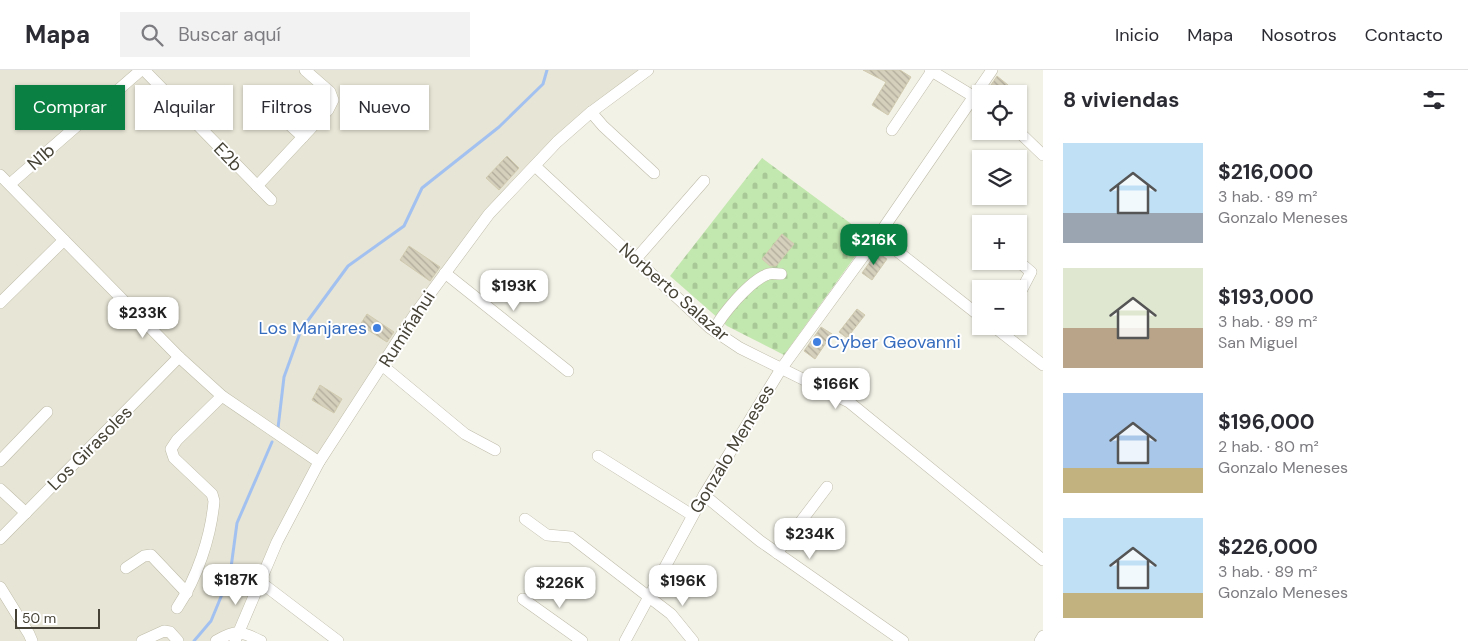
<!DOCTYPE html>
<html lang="es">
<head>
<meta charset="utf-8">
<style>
  :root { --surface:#fff; --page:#f2f2f3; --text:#2b2b33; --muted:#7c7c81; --line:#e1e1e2; --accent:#0b8043 }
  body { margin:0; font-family:"DM Sans",sans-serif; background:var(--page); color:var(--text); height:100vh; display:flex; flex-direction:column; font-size:19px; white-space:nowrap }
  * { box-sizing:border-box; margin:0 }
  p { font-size:16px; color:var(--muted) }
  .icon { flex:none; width:28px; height:28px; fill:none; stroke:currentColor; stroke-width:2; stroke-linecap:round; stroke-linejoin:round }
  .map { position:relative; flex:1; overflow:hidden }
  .drawer { display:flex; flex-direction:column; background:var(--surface); width:425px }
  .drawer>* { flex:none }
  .hud { position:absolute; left:15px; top:15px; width:475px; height:45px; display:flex; gap:10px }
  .buttons { position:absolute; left:972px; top:15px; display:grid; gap:10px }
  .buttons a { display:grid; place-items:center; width:55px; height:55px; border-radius:0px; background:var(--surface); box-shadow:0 1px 4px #0004; font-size:25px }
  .scale { position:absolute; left:15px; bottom:12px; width:85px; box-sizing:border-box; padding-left:5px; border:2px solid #464336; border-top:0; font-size:14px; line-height:18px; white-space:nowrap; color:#464336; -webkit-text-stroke:4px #fff; paint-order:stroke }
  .price { position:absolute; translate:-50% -42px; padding:0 11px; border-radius:10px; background:#fff; color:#222; font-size:16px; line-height:32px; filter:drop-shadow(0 1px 2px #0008) }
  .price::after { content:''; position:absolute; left:50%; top:30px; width:15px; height:11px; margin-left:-8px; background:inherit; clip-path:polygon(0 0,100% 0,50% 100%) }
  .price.active { background:var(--accent); color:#fff }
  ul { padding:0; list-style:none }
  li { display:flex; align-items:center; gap:15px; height:125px; padding:0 20px }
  li span { display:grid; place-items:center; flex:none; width:140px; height:100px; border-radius:0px; color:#555 }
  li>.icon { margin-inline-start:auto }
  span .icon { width:60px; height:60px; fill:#fffc; stroke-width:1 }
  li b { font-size:21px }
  h2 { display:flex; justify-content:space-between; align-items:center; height:60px; padding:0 20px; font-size:21px }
  .tag { padding:0 18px; border-radius:0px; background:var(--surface); box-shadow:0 1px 4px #0004; font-size:18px; line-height:45px }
  .tag.active { background:var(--accent); color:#fff }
  header { display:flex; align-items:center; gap:30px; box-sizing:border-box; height:70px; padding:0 25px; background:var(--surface); border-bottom:1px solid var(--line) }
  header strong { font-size:24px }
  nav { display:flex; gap:28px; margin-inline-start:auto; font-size:18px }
  .search { width:350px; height:45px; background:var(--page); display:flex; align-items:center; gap:12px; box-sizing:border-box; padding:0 18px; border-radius:0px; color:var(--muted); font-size:19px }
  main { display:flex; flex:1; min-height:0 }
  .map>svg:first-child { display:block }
  .residential { fill:#e7e5d5 }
  .cemetery { fill:url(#cemetery-stones) }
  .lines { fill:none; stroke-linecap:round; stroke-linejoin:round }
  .stream { stroke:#a3c1f0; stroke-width:3 }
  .building { fill:url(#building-back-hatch); stroke:#d0caaf }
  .minor-casing { stroke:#bfbca9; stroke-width:12 }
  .minor { stroke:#fff; stroke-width:11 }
  .shop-dot { fill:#3f7fe0; stroke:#fff; stroke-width:2 }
  .labels { text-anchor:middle; stroke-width:4; stroke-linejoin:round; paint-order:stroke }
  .street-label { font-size:18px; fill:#464336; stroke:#fff }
  .shop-label { font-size:18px; fill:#366cbe; stroke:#fff; text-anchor:end }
</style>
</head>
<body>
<header>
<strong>Mapa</strong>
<div class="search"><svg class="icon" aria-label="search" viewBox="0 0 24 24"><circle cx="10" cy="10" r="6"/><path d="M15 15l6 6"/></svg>Buscar aquí</div>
<nav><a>Inicio</a><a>Mapa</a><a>Nosotros</a><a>Contacto</a></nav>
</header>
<main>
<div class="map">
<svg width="1043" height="571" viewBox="0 0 1043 571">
  <defs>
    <pattern id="cemetery-stones" width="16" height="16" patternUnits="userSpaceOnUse" patternTransform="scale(1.25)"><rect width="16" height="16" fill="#c3e8af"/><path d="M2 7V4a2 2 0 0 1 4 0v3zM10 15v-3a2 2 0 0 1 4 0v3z" fill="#a9c897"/></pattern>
    <pattern id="building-back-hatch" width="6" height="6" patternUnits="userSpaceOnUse" patternTransform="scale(1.25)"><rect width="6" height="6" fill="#d5d0bc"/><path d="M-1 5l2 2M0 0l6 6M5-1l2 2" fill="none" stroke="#afaa9a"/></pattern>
  </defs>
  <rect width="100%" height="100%" fill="#f3f2e7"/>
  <polygon class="residential" points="0,0 647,0 562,70 469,167 323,397 231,571 0,571"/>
  <polygon class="cemetery" points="762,88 869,167 784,285 727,256 670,206"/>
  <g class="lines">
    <g class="stream">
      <polyline points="278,358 284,307 301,260 348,196 404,156 422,118 499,57 543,14 547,0"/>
      <polyline points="194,571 211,551 230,505 237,453 272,372"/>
    </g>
  </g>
  <g class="building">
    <polygon points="863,0 900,0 911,7 888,45 872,35 886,12"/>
    <polygon points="997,6 1008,15 1000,24 985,24"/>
    <polygon points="507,86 519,98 499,120 486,108"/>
    <polygon points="782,164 794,174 776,196 770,196 762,189"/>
    <polygon points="409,176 440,197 430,211 400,190"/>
    <polygon points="877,182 887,189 872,210 862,203"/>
    <polygon points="857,239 865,245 847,268 839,262"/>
    <polygon points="367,244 394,262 387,272 360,255"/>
    <polygon points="821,257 832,264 815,289 804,281"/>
    <polygon points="320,315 342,329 334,343 312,330"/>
  </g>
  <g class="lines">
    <defs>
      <g id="minor">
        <polyline points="144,0 271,130"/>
        <polyline points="930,0 981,31"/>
        <polyline points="271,38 303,67"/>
        <polyline points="591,42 603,56 654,103"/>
        <polyline points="892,60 932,1"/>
        <polyline points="1018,61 1043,85"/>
        <polyline points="535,96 710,258 740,278 849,332 1043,490"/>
        <polyline points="0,105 179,287 222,326 319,392"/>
        <polyline points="10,114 141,0"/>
        <polyline points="257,116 328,40 333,30 330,22 305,0"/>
        <polyline points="878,166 981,247"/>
        <polyline points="635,190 704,111"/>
        <polyline points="1018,191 1031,202 1019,225"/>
        <polyline points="445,203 568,301"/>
        <polyline points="0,233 64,170"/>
        <polyline points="993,256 1043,295"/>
        <path d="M714,260C722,244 749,212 766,205C770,202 776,204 781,204"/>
        <polyline points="383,296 465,364 495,380"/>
        <polyline points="598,386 692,445"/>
        <polyline points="0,391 47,342"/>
        <polyline points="0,419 26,443"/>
        <polyline points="704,425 760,471 903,571"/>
        <polyline points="525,449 547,465 571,467 671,544 693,571"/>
        <polyline points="0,469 179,287"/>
        <polyline points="777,483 827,417"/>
        <polyline points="126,498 144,486 151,485 187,523"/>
        <polyline points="259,511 338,571"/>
        <polyline points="0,517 29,564 32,571"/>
        <polyline points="523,529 582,571"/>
        <path d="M177,538C197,508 211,467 214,431L212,424L174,388L171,379L177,370L222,326"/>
        <polyline points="142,571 164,561 170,562 178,571"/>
        <path d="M216,571C236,559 240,561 261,571"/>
        <polyline points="235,571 277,472 319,392 415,244 489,144 557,72 590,43 648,0"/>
        <polyline points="625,571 704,425 781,299 878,166 992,0"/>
        <polyline points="1040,571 1043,566"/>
      </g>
    </defs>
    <use href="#minor" class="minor-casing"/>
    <use href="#minor" class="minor"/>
  </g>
  <g class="shop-dot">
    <circle cx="377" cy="258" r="5"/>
    <circle cx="817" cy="272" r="5"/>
  </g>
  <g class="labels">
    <g class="street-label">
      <text transform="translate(41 87) rotate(-41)" y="6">N1b</text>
      <text transform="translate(228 87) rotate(46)" y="6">E2b</text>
      <text transform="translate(674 222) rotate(41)" y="6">Norberto Salazar</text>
      <text transform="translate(407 259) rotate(-57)" y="6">Rumiñahui</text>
      <text transform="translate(90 378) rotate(-45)" y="6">Los Girasoles</text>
      <text transform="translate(732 379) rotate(-59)" y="6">Gonzalo Meneses</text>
    </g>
    <g class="shop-label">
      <text x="367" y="264">Los Manjares</text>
      <text x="827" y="278" text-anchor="start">Cyber Geovanni</text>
    </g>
  </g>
</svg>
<div class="buttons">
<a><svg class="icon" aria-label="locate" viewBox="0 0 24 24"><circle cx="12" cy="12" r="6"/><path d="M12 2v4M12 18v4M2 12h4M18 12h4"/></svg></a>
<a><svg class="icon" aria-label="layers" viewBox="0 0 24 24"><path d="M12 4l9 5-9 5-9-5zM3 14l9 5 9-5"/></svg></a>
<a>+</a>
<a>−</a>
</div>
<div class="scale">50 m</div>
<b class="price active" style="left:874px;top:196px">$216K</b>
<b class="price" style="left:514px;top:242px">$193K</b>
<b class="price" style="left:143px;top:269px">$233K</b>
<b class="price" style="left:836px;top:340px">$166K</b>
<b class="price" style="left:810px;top:490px">$234K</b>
<b class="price" style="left:236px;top:536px">$187K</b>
<b class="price" style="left:683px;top:537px">$196K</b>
<b class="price" style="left:560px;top:539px">$226K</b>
<div class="hud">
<a class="tag active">Comprar</a>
<a class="tag">Alquilar</a>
<a class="tag">Filtros</a>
<a class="tag">Nuevo</a>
</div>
</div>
<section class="drawer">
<h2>8 viviendas<svg class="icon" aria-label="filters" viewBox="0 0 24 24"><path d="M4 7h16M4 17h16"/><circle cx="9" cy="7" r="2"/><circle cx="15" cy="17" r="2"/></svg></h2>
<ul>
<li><span style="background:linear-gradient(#bfe0f5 70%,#9aa5b1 0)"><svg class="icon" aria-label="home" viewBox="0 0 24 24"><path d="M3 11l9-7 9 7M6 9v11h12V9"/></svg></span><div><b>$216,000</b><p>3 hab. · 89 m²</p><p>Gonzalo Meneses</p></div></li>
<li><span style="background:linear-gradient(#dfe7d0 60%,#b9a48a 0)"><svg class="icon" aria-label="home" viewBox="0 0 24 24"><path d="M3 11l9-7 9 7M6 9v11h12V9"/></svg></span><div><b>$193,000</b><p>3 hab. · 89 m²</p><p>San Miguel</p></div></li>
<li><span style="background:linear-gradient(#a9c7e8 75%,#c2b280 0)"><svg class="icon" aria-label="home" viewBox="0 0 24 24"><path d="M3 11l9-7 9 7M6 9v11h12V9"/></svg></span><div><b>$196,000</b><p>2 hab. · 80 m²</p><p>Gonzalo Meneses</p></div></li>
<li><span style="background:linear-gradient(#bfe0f5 75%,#c2b280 0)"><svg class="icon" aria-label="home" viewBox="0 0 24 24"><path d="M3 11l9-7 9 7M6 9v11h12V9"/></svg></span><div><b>$226,000</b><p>3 hab. · 89 m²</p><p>Gonzalo Meneses</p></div></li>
</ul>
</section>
</main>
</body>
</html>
